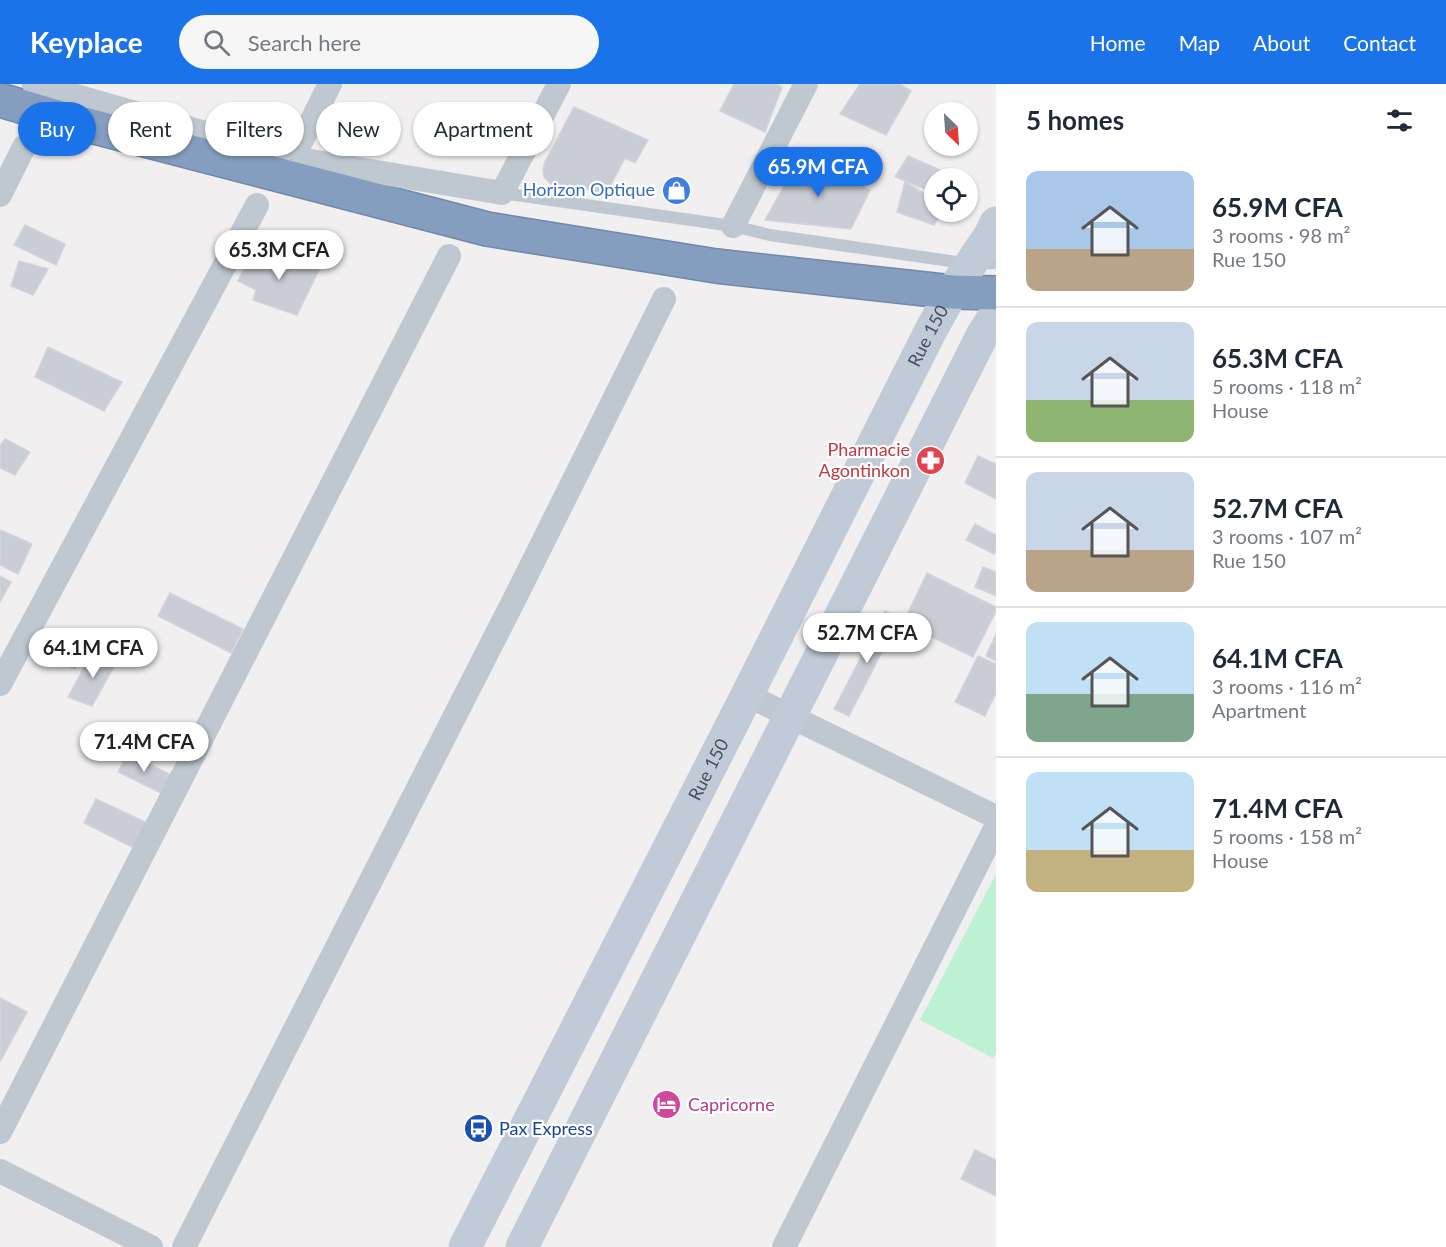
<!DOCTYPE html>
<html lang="en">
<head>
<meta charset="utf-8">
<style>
  :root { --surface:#fff; --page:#f6f6f7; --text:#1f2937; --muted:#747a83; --line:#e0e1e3; --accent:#1a73e8 }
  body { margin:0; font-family:Lato,sans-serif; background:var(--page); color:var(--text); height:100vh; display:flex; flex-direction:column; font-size:22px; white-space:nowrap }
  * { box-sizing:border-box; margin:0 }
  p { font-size:20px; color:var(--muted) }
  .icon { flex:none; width:33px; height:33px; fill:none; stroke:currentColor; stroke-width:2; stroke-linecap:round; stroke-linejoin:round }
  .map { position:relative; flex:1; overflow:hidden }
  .sheet { display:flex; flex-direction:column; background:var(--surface); width:450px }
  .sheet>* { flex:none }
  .banner { position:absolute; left:18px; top:18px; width:570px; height:54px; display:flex; gap:12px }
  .needle { width:39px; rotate:155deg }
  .fabs { position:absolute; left:924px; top:18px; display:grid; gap:12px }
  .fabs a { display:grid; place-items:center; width:54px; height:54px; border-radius:50%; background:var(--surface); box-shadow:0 2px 4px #0004; font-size:30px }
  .price { position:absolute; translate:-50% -51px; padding:0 14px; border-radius:21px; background:#fff; color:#222; font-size:20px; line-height:39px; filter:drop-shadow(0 2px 3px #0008) }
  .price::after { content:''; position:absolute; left:50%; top:36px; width:18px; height:14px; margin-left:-9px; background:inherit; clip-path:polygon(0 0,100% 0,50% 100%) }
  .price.on { background:var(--accent); color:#fff }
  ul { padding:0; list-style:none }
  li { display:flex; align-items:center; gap:18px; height:150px; padding:0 30px }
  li+li { border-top:2px solid var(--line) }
  li span { display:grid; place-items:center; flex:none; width:168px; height:120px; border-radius:12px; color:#555 }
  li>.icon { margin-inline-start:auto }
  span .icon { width:72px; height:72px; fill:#fffc; stroke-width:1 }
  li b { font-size:26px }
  h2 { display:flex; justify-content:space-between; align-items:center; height:72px; padding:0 30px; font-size:26px }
  .pill { padding:0 21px; border-radius:27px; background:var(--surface); box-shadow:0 2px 4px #0004; font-size:21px; line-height:54px }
  .pill.on { background:var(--accent); color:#fff }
  header { display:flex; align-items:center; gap:36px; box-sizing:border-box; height:84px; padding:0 30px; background:var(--accent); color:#fff }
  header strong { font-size:28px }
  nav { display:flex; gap:33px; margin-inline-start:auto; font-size:21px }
  .search { width:420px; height:54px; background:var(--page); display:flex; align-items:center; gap:15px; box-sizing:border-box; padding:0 21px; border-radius:33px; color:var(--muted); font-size:22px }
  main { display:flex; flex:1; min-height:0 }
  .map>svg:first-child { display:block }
  .green { fill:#bcf1d3 }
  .building { fill:#cacdd5; stroke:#d3d4db; stroke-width:1.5 }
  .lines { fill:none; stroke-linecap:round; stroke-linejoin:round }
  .highway-casing { stroke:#7089ab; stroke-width:36 }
  .lane { stroke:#bfc8d1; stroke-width:12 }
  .street { stroke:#bfc8d1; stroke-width:24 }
  .secondary { stroke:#c1cbd8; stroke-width:33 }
  .highway { stroke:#859ebf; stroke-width:33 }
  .labels { text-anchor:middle; stroke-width:4.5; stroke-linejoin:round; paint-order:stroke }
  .shop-label { font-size:18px; fill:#366cbe; stroke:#fff; text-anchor:end }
  .street-label { font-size:18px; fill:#46515d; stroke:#fff }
  .health-label { font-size:18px; fill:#be3a42; stroke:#fff; text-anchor:end }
  .hotel-label { font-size:18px; fill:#b23c85; stroke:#fff; text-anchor:start }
  .transit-label { font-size:18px; fill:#164399; stroke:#fff; text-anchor:start }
</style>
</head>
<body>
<header>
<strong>Keyplace</strong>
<div class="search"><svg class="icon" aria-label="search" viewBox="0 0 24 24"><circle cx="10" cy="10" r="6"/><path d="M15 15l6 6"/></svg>Search here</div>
<nav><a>Home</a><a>Map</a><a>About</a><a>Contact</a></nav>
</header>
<main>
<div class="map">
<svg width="996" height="1163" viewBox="0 0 996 1163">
  <rect width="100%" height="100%" fill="#f1efef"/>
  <polygon class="green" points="996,790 996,969 993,974 920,936"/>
  <g class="building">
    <polygon points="734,0 776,0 782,3 765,48 720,27"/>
    <polygon points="860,0 900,0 911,7 886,51 840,30"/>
    <polygon points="574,23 648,56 635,79 625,74 606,110 572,102 567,106 551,100 544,93 543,86 545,78"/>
    <polygon points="801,72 870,106 851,145 765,136"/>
    <polygon points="908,72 954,92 954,94 934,94 934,109 895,93"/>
    <polygon points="905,98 934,115 934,128 942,128 934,141 897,128"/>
    <polygon points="25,141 65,160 56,181 14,161"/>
    <polygon points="254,165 320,184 297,231 253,216 256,206 238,197"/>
    <polygon points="19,177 48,185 33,211 11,202"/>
    <polygon points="48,263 122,298 104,327 35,293"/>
    <polygon points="5,355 30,368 15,391 0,384 0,362"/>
    <polygon points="978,372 996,380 996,415 965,399"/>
    <polygon points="975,440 996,451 996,466 994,470 966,456"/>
    <polygon points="0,446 32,460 18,490 0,481"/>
    <polygon points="983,483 996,488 996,512 975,503"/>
    <polygon points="927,489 996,523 996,527 973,573 911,543 914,537 906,533"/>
    <polygon points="0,492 11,498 0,518"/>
    <polygon points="170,509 243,545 231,569 158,532"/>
    <polygon points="885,527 899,535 849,632 834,625"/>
    <polygon points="54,550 85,565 75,585 43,570"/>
    <polygon points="996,550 996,577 986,572"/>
    <polygon points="93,567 117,577 92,622 68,613"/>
    <polygon points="978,572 996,580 996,609 985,632 955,618"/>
    <polygon points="128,669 171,691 161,709 118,688"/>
    <polygon points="96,715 154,742 140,767 84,739"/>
    <polygon points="0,914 27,928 1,976 0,976"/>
    <polygon points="975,1066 996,1076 996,1112 961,1095"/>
  </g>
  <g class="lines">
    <defs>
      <polyline id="highway" points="0,16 68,36 487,145 716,182 952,208 996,209"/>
    </defs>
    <use href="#highway" class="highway-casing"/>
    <polyline class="lane" points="502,109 733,142 770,151 971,180 996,179"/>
    <g class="street">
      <polyline points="34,0 293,74 502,109 559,0"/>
      <polyline points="293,74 330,0"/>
      <polyline points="0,111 24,63"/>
      <polyline points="733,142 806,0"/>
      <polyline points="0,600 257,121"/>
      <polyline points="747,611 996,733"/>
      <polyline points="0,1048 449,172"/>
      <polyline points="0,1087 151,1163"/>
      <polyline points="184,1163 515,514 664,215"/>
      <polyline points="784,1163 996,743"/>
    </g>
    <g class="secondary">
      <path id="s1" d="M465,1163L747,611L931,246L952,208L990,151L996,139"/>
      <polyline points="522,1163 983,250 996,229"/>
    </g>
    <use href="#highway" class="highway"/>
  </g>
  <defs>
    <symbol id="shop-disc" viewBox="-11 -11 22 22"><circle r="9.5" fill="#3f7fe0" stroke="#fff"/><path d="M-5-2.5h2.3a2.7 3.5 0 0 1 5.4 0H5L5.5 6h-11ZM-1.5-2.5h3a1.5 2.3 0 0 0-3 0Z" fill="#fff"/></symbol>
    <symbol id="pharmacy-disc" viewBox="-11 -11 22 22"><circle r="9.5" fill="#e0444e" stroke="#fff"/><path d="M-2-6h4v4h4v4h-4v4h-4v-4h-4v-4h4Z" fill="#fff"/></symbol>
    <symbol id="hotel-disc" viewBox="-11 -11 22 22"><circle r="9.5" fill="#d1479c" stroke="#fff"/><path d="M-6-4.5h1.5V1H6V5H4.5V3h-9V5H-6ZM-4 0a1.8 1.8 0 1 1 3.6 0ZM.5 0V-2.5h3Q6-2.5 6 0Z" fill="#fff"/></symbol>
    <symbol id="bus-disc" viewBox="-11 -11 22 22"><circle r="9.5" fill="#1a4fb4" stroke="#fff"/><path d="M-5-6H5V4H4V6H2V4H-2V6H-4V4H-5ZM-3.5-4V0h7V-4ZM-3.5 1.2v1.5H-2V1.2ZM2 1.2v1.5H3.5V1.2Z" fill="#fff"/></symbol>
  </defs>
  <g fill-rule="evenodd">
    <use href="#shop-disc" x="660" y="90" width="33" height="33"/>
    <use href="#pharmacy-disc" x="914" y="360" width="33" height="33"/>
    <use href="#hotel-disc" x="650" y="1004" width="33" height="33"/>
    <use href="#bus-disc" x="462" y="1028" width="33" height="33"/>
  </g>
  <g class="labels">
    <g class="shop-label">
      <text x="655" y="112">Horizon Optique</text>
    </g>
    <g class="street-label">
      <text dy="6" stroke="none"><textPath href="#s1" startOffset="1022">Rue 150</textPath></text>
      <text dy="6" stroke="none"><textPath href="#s1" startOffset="536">Rue 150</textPath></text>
    </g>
    <g class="health-label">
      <text x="910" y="372">Pharmacie<tspan x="910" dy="21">Agontinkon</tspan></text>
    </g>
    <g class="hotel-label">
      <text x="688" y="1027">Capricorne</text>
    </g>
    <g class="transit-label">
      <text x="499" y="1051">Pax Express</text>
    </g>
  </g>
</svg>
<div class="fabs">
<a><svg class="needle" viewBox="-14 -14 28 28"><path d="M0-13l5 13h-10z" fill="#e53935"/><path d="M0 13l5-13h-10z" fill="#747a83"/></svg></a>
<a><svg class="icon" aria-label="locate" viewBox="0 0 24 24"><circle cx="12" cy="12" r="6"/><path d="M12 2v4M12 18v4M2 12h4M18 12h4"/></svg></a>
</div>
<b class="price on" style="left:818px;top:114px">65.9M CFA</b>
<b class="price" style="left:279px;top:197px">65.3M CFA</b>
<b class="price" style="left:867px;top:580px">52.7M CFA</b>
<b class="price" style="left:93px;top:595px">64.1M CFA</b>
<b class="price" style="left:144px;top:689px">71.4M CFA</b>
<div class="banner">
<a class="pill on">Buy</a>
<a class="pill">Rent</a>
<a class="pill">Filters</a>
<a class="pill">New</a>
<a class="pill">Apartment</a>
</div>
</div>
<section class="sheet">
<h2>5 homes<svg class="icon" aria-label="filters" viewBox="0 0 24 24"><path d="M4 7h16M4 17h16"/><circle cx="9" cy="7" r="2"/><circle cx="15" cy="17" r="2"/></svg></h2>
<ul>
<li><span style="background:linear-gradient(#a9c7e8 65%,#b9a48a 0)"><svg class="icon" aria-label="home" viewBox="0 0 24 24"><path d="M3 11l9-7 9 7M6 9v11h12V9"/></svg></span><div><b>65.9M CFA</b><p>3 rooms · 98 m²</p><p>Rue 150</p></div></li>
<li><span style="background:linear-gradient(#c9d6e8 65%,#8fb573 0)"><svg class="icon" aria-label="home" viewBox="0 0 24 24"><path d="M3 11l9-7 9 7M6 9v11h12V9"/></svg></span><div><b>65.3M CFA</b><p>5 rooms · 118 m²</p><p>House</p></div></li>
<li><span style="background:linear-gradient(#c9d6e8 65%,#b9a48a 0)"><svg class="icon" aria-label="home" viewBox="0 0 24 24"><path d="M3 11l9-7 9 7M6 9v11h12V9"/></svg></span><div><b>52.7M CFA</b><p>3 rooms · 107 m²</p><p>Rue 150</p></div></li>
<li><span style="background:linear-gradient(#bfe0f5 60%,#7fa58c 0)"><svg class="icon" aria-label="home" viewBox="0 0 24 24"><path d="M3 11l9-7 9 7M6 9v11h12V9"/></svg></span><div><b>64.1M CFA</b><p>3 rooms · 116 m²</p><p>Apartment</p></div></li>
<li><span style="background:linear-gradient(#bfe0f5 65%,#c2b280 0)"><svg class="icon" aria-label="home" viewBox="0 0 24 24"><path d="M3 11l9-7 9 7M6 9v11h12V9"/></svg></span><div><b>71.4M CFA</b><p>5 rooms · 158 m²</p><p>House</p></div></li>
</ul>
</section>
</main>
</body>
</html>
